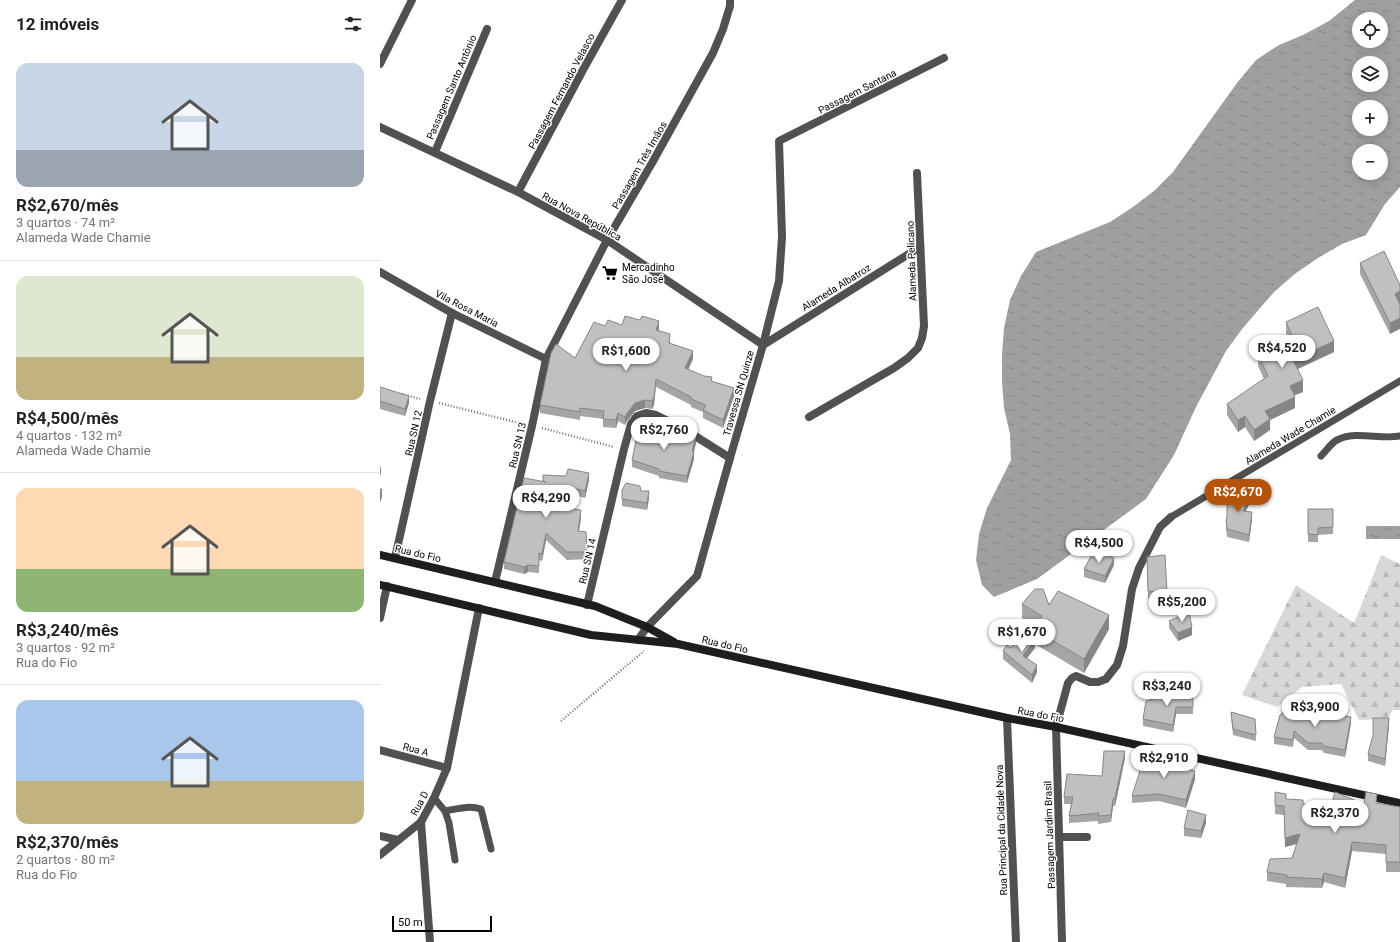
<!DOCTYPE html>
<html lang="pt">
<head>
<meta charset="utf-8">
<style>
  :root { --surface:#fff; --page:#f2f2f2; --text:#222; --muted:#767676; --line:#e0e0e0; --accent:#b45309 }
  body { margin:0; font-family:Roboto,sans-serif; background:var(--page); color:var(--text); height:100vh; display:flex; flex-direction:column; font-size:15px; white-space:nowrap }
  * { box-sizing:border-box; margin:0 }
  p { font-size:13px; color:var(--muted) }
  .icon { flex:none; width:22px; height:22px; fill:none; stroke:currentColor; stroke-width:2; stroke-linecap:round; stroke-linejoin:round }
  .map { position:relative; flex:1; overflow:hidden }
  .sheet { display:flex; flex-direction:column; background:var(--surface); width:380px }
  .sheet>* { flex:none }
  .buttons { position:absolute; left:972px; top:12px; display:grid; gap:8px }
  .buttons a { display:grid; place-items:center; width:36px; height:36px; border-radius:50%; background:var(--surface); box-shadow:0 2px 10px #0003; font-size:20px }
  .scale { position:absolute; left:12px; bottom:10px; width:100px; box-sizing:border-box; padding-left:4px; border:2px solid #000; border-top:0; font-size:11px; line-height:14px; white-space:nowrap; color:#000; -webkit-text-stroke:3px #fff; paint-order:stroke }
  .price { position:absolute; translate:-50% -34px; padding:0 9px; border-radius:14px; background:#fff; color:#222; font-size:13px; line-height:26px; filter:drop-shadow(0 1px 2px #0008) }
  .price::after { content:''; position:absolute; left:50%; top:24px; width:12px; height:9px; margin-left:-6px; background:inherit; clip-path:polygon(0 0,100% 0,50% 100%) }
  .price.current { background:var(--accent); color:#fff }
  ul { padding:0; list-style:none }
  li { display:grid; align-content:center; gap:8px; height:212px; padding:0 16px }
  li+li { border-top:1px solid var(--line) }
  li span { display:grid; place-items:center; height:124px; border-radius:12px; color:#555 }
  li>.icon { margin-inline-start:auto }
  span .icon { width:72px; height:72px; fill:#fffc; stroke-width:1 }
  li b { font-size:17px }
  h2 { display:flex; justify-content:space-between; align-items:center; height:48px; padding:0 16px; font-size:17px }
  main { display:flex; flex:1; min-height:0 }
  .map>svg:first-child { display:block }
  .forest { fill:url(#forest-firs) }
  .water { fill:url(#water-ripples); fill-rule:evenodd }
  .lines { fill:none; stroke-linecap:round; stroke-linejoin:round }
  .path { stroke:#737373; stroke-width:2.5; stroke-dasharray:1 2; stroke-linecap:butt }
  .lane { stroke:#515151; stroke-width:7 }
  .street { stroke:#515151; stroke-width:8 }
  .secondary { stroke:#1e1e1e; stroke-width:8 }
  .wall { fill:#a5a5a5 }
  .shaded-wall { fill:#868686 }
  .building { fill:#c0c0c0; stroke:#868686 }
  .labels { text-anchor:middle; stroke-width:3; stroke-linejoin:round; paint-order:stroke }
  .street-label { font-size:10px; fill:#000; stroke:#fff }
  .poi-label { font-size:10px; fill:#000; stroke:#fff; text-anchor:start }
</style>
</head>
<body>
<main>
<section class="sheet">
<h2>12 imóveis<svg class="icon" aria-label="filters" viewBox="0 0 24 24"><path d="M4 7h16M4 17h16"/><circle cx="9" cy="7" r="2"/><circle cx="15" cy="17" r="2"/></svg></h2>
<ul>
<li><span style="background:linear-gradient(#c9d6e8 70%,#9aa5b1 0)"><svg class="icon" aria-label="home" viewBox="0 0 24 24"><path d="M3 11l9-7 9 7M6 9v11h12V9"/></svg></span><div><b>R$2,670/mês</b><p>3 quartos · 74 m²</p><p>Alameda Wade Chamie</p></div></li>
<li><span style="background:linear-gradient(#dfe7d0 65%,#c2b280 0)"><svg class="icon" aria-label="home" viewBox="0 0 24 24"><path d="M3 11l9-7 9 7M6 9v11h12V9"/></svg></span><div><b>R$4,500/mês</b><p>4 quartos · 132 m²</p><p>Alameda Wade Chamie</p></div></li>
<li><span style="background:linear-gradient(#ffd9b3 65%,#8fb573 0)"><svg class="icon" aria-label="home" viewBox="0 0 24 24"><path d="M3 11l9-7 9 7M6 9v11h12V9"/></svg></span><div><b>R$3,240/mês</b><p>3 quartos · 92 m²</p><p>Rua do Fio</p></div></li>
<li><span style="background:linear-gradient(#a9c7e8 65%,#c2b280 0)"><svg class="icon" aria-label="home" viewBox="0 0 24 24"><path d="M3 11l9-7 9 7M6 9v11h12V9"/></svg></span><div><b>R$2,370/mês</b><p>2 quartos · 80 m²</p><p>Rua do Fio</p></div></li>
</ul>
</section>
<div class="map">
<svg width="1020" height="942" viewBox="0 0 1020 942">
  <defs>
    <pattern id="forest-firs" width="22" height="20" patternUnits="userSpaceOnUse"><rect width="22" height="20" fill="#d8d8d8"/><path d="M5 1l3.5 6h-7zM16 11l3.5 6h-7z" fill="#b8b8b8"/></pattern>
    <pattern id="water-ripples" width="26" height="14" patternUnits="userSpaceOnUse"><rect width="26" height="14" fill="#9f9f9f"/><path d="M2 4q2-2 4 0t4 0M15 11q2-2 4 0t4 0" fill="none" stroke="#878787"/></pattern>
  </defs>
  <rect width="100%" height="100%" fill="#fff"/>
  <path class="forest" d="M1001,555L1020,564V710H1013L1007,719L979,720L961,684L922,687L897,707L862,695L916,585L974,623C983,600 993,578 1001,555Z"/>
  <g class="water">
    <path d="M975,0H1020V187L1005,204L986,235L962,244L938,258L916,273L894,292L862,329L846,351L816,407L794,455L766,499L657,579L614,597L602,585L596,560L599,534L607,508L631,460L630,434L624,408L622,382V354L624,328L630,300L641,276L656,252L730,222L753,207L774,191L793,172L857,83L876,60L899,45L923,35L949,21ZM979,19H1001V41H979ZM979,63H1001V85H979ZM979,107H1001V129H979ZM979,151H1001V173H979Z"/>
    <rect x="986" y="526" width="34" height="13"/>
  </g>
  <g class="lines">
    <g class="path">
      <polyline points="22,394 40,399"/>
      <polyline points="59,403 143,424"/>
      <polyline points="162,428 234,447"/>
      <polyline points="181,721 264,651"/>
    </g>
    <g class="lane">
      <path d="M941,456C946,451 951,443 957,440C976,430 1000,440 1020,436"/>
      <polyline points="791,517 1020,381"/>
      <polyline points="54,798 65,811 69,823 75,860"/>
      <path d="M65,811C77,809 89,805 101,809L111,849"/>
    </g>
    <g class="street">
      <polyline points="0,64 32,0"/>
      <polyline points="0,127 138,192 227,240 383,345"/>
      <polyline points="55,152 107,29"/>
      <polyline points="138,192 204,68 242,0"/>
      <polyline points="0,272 72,313 166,359"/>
      <polyline points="383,345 540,247"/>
      <polyline points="429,417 514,368 528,358 538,348 542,338 544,326 537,173"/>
      <polyline points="15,558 50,401 72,313"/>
      <polyline points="115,582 152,426 166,359 227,240 272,163 333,53 343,29 350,6 350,0"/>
      <polyline points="207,605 244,449 251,424 257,416 266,413 276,415 304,429 350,458"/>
      <polyline points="0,618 7,586"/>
      <polyline points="258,640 267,627 317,576 350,458 383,345 399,281 402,237 399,141 564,58"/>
      <polyline points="627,718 636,942"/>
      <polyline points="0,750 67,768"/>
      <polyline points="41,822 50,942"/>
      <polyline points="0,836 18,840"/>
      <polyline points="679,837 707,837"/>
      <polyline points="0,855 41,822 54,798 67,768 99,608"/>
      <polyline points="682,942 676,727 688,683 692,678 696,676 710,682 718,682 726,679 737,665 743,646 752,589 759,568 780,527 791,517"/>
    </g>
    <g class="secondary">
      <polyline points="0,555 215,606 267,627 294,642"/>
      <polyline points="0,585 211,635 298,644 627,718 676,727 1020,803"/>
    </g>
  </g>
  <g class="wall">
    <polygon points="980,263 1019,303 1010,334 980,274"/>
    <polygon points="906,322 954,352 918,369 923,392 914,395 915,408 890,420 890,430 874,441 865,427 858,432 847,415 847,404 884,379 878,366 878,354 909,340 906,333"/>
    <polygon points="242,325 279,330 290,342 290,344 313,359 308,370 332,382 354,396 343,428 323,418 323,412 311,407 311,405 276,387 274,405 272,409 265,408 255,411 247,421 245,425 238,421 236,428 223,427 223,419 200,416 200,420 160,413 160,405 195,358 225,326"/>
    <polygon points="0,387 29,403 25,416 0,409"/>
    <polygon points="301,439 316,443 314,452 314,459 307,483 279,478 279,476 252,467 252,460"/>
    <polygon points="163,475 209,480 205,498 186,493 187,508 201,517 199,531 206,532 207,559 187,560 166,540 162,561 159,560 159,573 148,572 144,574 124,569 124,562 163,482"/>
    <polygon points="242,490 261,491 269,498 267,510 242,506"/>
    <polygon points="870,502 866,511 872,519 869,542 847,537 846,528 846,520"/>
    <polygon points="928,509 953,509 953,534 938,535 938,542 928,542"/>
    <polygon points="767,557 787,593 787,600 768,599"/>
    <polygon points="734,565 725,583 704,577 704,569"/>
    <polygon points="642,604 669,605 729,629 704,673 655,644 655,648 647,658 657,672 652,683 623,659 623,651 653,640 653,629 655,626 642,618"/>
    <polygon points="789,621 812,635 798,641 789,628"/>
    <polygon points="813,693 813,714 796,714 793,732 763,726 763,719"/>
    <polygon points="851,712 875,719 876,741 853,735 851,717"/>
    <polygon points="945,713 971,723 965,757 944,753 942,750 928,750 914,738 913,747 894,744 894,737 926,716"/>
    <polygon points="1009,725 1005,766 988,761 988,754"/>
    <polygon points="745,758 735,806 733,806 731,822 718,824 718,821 689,823 689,816 691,804 684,804 684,797 722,776"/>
    <polygon points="806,768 815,779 806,808 779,801 752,803 752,796"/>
    <polygon points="895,792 906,799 923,804 951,807 997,803 1020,807 1020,872 1006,872 1006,854 972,851 965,888 944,882 942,888 906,887 906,884 887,881 887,872 912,858 917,844 905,847 904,815 895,814"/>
    <polygon points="826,823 821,838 804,836 804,828"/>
  </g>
  <g class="shaded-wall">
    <polygon points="1020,291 1020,303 1015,305 1015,294"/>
    <polygon points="1020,318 1020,329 1010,334 1010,323"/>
    <polygon points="279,321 279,330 276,338 276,330"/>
    <polygon points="290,334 290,342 289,351 289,343"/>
    <polygon points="954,341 954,352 913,371 913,360"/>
    <polygon points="313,351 313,359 305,376 305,368"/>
    <polygon points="276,379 274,405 272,409 272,401"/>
    <polygon points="923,380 923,392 910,397 910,386"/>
    <polygon points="354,388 354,396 343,428 343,420"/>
    <polygon points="29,396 29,403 25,416 25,409"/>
    <polygon points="915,397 915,408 890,420 890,430 874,441 874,430 885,411"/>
    <polygon points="265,400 265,408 255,411 247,421 245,425 245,417 247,413 255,403"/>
    <polygon points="238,413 238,421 236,428 236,420"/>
    <polygon points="865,416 865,427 858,432 858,420"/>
    <polygon points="316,436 316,443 312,458 312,451"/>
    <polygon points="314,452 314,459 307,483 307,476"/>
    <polygon points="1,465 1,473 0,476 0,469"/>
    <polygon points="209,473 209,480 205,498 205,491"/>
    <polygon points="2,489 2,497 0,503 0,495"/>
    <polygon points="269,491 269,498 267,510 267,503"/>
    <polygon points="870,495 870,502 863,518 863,511"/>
    <polygon points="201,510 201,517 198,538 198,531"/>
    <polygon points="872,512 872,519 869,542 869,535"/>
    <polygon points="166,533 166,540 162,561 162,554"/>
    <polygon points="734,558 734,565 725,583 725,576"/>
    <polygon points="148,565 148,572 144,574 144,567"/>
    <polygon points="729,615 729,629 704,673 704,659"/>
    <polygon points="812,627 812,635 798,641 798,633"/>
    <polygon points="655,640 655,648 643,663 643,656"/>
    <polygon points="657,665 657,672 652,683 652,675"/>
    <polygon points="796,707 796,714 793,732 793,725"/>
    <polygon points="971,717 971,723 965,757 965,750"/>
    <polygon points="1009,718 1009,725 1005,766 1005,759"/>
    <polygon points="745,751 745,758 735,806 735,798"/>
    <polygon points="815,771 815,779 806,808 806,800"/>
    <polygon points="733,799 733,806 731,822 731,815"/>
    <polygon points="826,815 826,823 821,838 821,831"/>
    <polygon points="920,834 920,843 905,847 905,838"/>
    <polygon points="972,842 972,851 965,888 965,878"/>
    <polygon points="944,873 944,882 942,888 942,879"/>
  </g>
  <g class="building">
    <polygon points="1004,251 1020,285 1020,291 1015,294 1020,305 1020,318 1010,323 980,263"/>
    <polygon points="938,307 954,341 913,360 923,380 910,386 915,397 885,411 890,419 874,430 865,416 858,420 847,404 888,376 878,354 913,338 906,322"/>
    <polygon points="245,316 260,320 262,316 279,321 276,330 290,334 289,343 313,351 305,368 324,376 332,377 331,381 354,388 343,420 323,410 326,405 311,399 311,397 276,379 274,397 272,401 265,400 255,403 247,413 245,417 238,413 236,420 223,419 224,411 200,408 200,412 160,405 171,353 176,344 195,358 214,322 225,326 228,320 242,325"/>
    <polygon points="0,387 29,396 25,409 0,401"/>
    <polygon points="259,427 273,430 274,428 301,439 303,435 316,436 312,451 314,452 307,476 279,471 279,469 252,460"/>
    <polygon points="188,469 209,473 205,491 185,486 187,508 201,510 198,531 206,532 207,552 187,552 166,533 162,554 159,553 159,566 148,565 144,567 124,562 144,478 166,482 163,481 163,475 186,476"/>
    <polygon points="246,483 260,486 261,491 269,491 267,503 242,499 242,490"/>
    <polygon points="0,489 2,489 0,495"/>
    <polygon points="847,491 860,492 870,495 863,511 872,512 869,535 847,529 846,520 847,517"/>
    <polygon points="928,509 953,509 953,527 938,528 938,535 928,534"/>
    <polygon points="714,551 734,558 725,576 704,569"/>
    <polygon points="785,555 787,593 768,591 767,557"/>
    <polygon points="655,589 663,589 669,605 678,591 729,615 704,659 653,629 662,616 642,604"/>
    <polygon points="809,612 812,627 798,633 789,621"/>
    <polygon points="640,634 655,640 643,656 657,665 652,675 623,651 627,645 631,648"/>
    <polygon points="803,691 813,693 813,707 796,707 793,725 763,719 766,701"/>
    <polygon points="926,708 945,709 943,713 971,717 965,750 944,746 942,743 928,743 914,731 913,740 894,737 900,715 902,714 903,710 926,716"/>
    <polygon points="851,712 875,719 876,735 853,729"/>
    <polygon points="993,718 1009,718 1005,759 988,754 993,735"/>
    <polygon points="724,751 745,751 735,798 733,799 731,815 718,816 719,813 689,816 693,797 684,797 687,774 722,776"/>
    <polygon points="764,758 786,761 787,759 806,761 805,768 815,771 806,800 779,794 752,796"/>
    <polygon points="895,792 906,794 906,799 923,800 923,804 951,807 955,792 984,804 986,792 997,794 996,803 1020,807 1020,862 1006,862 1006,845 972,842 965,878 944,873 942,879 906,877 907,875 887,872 890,859 912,858 920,834 905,838 904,806 895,805"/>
    <polygon points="808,810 826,815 821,831 804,828"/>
  </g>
  <defs>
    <symbol id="supermarket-bare" viewBox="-9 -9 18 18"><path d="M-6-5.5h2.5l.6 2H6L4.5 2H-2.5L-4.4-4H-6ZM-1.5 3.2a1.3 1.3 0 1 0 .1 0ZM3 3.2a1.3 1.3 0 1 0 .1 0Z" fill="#000" stroke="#fff" stroke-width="2.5" paint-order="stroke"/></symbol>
  </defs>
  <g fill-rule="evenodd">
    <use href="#supermarket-bare" x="219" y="262" width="22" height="22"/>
  </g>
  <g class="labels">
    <g class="street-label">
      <text transform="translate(71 87) rotate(-67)" y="4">Passagem Santo Antônio</text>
      <text transform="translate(181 91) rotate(-62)" y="4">Passagem Fernando Velasco</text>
      <text transform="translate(477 91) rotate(-27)" y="4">Passagem Santana</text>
      <text transform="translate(259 165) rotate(-60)" y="4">Passagem Três Imãos</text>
      <text transform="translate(202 216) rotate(29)" y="4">Rua Nova República</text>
      <text transform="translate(531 261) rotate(-92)" y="4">Alameda Pelicano</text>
      <text transform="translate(456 287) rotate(-32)" y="4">Alameda Albatroz</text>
      <text transform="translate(87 308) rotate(27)" y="4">Vila Rosa Maria</text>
      <text transform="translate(358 393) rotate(-74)" y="4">Travessa SN Quinze</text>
      <text transform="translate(33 433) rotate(-77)" y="4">Rua SN 12</text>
      <text transform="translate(910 435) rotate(-31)" y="4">Alameda Wade Chamie</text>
      <text transform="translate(137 445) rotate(-77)" y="4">Rua SN 13</text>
      <text transform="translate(38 553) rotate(13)" y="4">Rua do Fio</text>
      <text transform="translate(207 561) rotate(-77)" y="4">Rua SN 14</text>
      <text transform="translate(345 644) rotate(13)" y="4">Rua do Fio</text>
      <text transform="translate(661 714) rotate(11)" y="4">Rua do Fio</text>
      <text transform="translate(36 749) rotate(15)" y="4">Rua A</text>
      <text transform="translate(39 803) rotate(-61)" y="4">Rua D</text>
      <text transform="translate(621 830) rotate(-92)" y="4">Rua Principal da Cidade Nova</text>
      <text transform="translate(669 835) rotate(-92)" y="4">Passagem Jardim Brasil</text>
    </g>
    <g class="poi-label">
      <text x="242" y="271">Mercadinho<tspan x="242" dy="12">São José</tspan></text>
    </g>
  </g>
</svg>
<div class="buttons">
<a><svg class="icon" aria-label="locate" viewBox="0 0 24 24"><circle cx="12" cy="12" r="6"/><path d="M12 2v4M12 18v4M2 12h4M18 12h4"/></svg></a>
<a><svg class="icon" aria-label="layers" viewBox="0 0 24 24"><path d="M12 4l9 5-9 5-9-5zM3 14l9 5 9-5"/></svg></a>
<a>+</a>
<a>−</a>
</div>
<div class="scale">50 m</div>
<b class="price" style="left:902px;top:369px">R$4,520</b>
<b class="price" style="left:246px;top:372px">R$1,600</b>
<b class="price" style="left:284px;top:451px">R$2,760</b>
<b class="price current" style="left:858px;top:513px">R$2,670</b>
<b class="price" style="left:166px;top:519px">R$4,290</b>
<b class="price" style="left:719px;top:564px">R$4,500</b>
<b class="price" style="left:802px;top:623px">R$5,200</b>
<b class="price" style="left:642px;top:653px">R$1,670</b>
<b class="price" style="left:787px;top:707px">R$3,240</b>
<b class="price" style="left:935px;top:728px">R$3,900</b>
<b class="price" style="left:784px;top:779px">R$2,910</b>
<b class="price" style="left:955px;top:834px">R$2,370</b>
</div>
</main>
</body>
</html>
